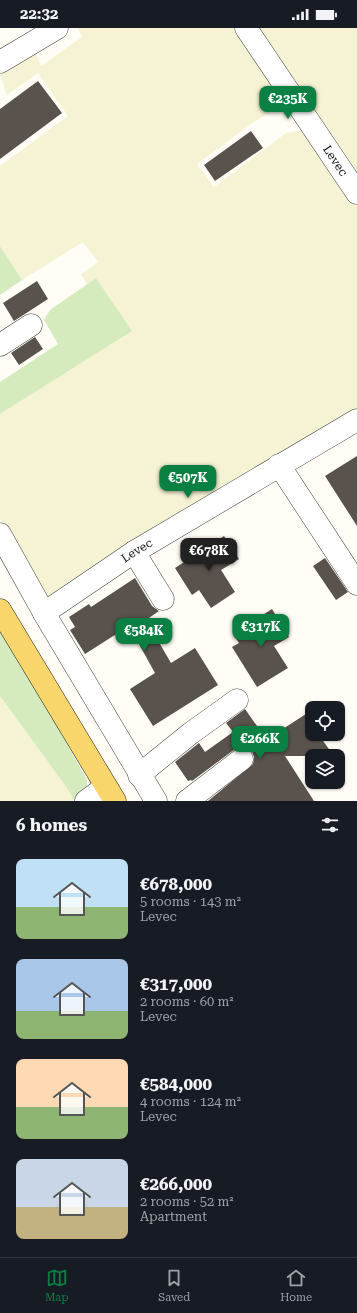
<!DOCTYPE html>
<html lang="en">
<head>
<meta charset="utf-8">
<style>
  :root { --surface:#171b24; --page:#20242c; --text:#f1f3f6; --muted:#9ea1a6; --line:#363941; --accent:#0b8043 }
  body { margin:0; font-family:"Roboto Serif",serif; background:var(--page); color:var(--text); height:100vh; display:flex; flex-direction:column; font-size:15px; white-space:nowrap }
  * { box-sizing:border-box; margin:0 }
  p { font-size:13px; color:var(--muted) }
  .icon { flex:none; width:22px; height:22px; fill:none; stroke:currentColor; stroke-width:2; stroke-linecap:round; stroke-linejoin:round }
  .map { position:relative; height:773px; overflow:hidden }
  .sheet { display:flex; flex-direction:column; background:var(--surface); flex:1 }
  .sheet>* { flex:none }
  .controls { position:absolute; left:305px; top:673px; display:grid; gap:8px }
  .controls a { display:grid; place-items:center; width:40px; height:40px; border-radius:8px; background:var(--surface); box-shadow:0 1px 3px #0004; font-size:20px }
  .price { position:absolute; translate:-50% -34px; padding:0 9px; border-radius:8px; background:var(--accent); color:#fff; font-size:13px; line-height:26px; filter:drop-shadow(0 1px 2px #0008) }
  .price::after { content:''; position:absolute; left:50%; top:24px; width:12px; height:9px; margin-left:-6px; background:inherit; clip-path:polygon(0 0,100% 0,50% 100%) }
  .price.current { background:#222; color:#fff }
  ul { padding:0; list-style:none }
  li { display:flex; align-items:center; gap:12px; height:100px; padding:0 16px }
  li span { display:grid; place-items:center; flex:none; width:112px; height:80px; border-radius:8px; color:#555 }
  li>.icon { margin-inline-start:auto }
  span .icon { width:48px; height:48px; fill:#fffc; stroke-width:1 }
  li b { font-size:17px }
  h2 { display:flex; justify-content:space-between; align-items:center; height:48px; padding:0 16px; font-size:17px }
  .status { display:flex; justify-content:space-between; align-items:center; height:28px; padding:0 20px; background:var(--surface); direction:ltr }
  .status svg { height:11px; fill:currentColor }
  .dock { display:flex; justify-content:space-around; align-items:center; height:56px; border-top:1px solid var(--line); background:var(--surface); font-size:11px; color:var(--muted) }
  .dock a { display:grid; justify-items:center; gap:2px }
  .dock .current { color:var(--accent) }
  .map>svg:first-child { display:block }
  .farmland { fill:#f6f3d4 }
  .green { fill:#d5ebbd }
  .building { fill:#5a524d }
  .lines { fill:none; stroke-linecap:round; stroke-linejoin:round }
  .minor-casing { stroke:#444; stroke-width:23 }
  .major-casing { stroke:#222; stroke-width:23 }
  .minor { stroke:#fff; stroke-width:22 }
  .major { stroke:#f9d66b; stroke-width:22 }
  .labels { text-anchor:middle; stroke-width:4; stroke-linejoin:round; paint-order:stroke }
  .street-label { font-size:12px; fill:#111; stroke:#fff }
</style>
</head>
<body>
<div class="status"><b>22:32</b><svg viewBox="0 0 49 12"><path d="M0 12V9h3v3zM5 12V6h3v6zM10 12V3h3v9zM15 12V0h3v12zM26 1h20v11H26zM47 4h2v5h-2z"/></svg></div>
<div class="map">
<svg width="357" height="773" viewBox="0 0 357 773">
  <rect width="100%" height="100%" fill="#fffdf5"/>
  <g class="farmland">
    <polygon points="78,0 241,0 284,75 251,96 197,136 214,159 286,105 303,102 357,176 357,386 58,569 47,568 35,557 0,491 0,386 131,303 96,250 87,256 81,246 98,234 83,214 22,252 0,218 0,138 68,88 38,45 7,67 0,47 35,23 41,38 82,9"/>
    <polygon points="253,0 357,0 357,156"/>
    <polygon points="0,668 67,760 73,773 0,773"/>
  </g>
  <g class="green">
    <polygon points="0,218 22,252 0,267"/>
    <polygon points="96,250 132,303 0,386 0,354 58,316 44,292 50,282"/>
    <path d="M0,604L56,696L87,752C88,763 82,767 74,773L67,760L0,668Z"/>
  </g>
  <g class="building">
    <polygon points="38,53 62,85 0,131 0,81"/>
    <polygon points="251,103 263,120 215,153 204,137"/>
    <polygon points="37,253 48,271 14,293 3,275"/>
    <polygon points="35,309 43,321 19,337 11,325"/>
    <polygon points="357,428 357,498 325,448"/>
    <polygon points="224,508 239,531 221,542 235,564 211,580 199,562 192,567 175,540"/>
    <polygon points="325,530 348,564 336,572 313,538"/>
    <polygon points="135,550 152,578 159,583 146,592 171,635 195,620 218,657 153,698 130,661 155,645 129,598 85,626 70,602 75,599 69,589 89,576 91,579"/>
    <polygon points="272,581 289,609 274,618 288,640 257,659 232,619 239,615 233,606"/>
    <polygon points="245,681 264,708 266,706 269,710 312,682 312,706 318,706 334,728 285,728 314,773 208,773 253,736 254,729 252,723 246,719 241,719 235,721 192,753 191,752 188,753 175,734 199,715 205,724 233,704 226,695"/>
  </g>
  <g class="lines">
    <defs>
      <g id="minor">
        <path id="s1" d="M246,0L357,165"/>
        <polyline points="0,34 57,0"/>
        <polyline points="0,317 31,297"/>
        <polyline points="279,437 357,556"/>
        <polyline points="0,506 44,585 156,773"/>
        <polyline points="134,524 163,571"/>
        <path id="s2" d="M44,585L134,524L357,392"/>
        <polyline points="139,747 191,705 237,672"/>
        <polyline points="86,773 105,759"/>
        <polyline points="187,773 242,731"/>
      </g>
      <polyline id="major" points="0,582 115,773"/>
    </defs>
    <use href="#minor" class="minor-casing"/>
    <use href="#major" class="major-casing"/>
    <use href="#minor" class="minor"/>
    <use href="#major" class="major"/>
  </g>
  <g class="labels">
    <g class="street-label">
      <text dy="4" stroke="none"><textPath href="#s1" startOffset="160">Levec</textPath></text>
      <text dy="4" stroke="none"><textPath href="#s2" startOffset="112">Levec</textPath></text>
    </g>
  </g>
</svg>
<div class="controls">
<a><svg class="icon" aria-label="locate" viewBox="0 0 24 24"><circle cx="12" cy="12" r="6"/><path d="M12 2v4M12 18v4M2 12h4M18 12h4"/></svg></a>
<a><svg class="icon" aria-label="layers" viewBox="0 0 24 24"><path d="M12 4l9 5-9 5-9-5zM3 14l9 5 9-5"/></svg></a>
</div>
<b class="price" style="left:288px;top:92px">€235K</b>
<b class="price" style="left:188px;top:471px">€507K</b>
<b class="price current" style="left:209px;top:544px">€678K</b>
<b class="price" style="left:261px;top:620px">€317K</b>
<b class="price" style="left:144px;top:624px">€584K</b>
<b class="price" style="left:260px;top:732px">€266K</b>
</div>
<section class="sheet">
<h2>6 homes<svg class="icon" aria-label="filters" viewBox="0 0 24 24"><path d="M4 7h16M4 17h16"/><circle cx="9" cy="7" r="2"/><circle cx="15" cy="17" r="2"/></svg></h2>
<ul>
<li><span style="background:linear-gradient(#bfe0f5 60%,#8fb573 0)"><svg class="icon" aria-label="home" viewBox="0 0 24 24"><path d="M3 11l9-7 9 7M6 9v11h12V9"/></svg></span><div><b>€678,000</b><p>5 rooms · 143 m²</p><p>Levec</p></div></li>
<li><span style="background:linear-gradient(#a9c7e8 65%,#8fb573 0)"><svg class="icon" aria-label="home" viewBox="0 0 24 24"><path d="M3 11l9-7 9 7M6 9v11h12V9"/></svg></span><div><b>€317,000</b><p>2 rooms · 60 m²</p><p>Levec</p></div></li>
<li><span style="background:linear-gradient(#ffd9b3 60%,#8fb573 0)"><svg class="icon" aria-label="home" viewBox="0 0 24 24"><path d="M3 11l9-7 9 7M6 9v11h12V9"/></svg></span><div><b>€584,000</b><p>4 rooms · 124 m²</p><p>Levec</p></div></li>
<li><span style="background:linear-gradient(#c9d6e8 60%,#c2b280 0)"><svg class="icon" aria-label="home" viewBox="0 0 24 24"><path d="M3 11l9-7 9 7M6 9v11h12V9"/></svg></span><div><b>€266,000</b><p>2 rooms · 52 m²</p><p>Apartment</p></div></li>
</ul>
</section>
<nav class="dock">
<a class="current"><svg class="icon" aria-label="map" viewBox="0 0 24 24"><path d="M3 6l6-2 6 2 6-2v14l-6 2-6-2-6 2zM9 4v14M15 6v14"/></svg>Map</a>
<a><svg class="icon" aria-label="saved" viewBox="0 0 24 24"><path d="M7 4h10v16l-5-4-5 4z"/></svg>Saved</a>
<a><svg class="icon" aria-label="home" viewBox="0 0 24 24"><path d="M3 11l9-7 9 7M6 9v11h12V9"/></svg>Home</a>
</nav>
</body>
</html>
